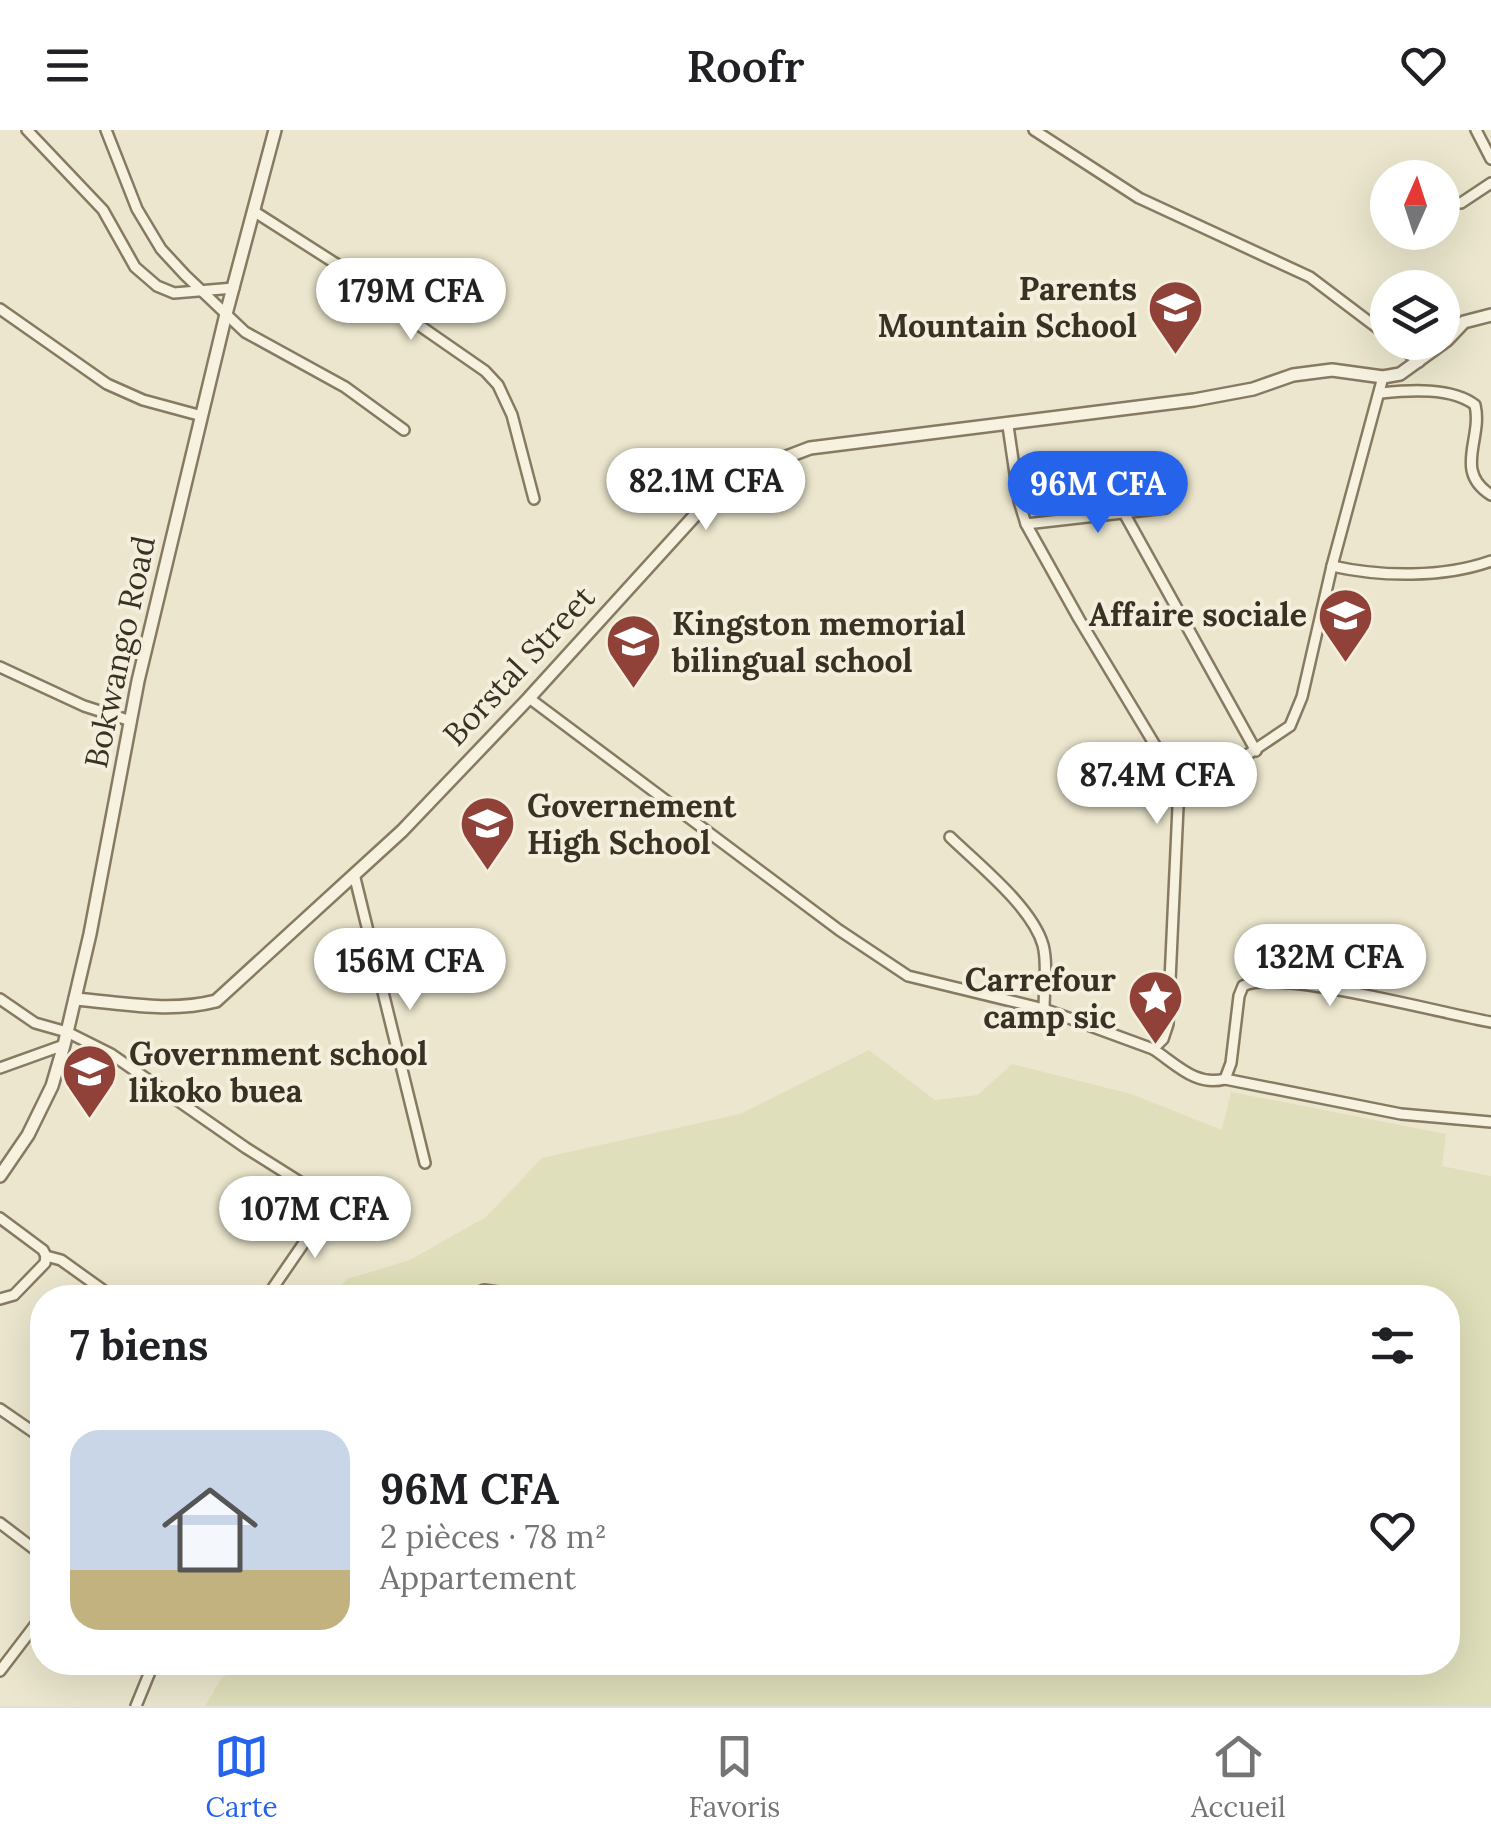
<!DOCTYPE html>
<html lang="fr">
<head>
<meta charset="utf-8">
<style>
  :root { --surface:#fff; --page:#f6f6f6; --text:#202124; --muted:#757577; --line:#e0e0e0; --accent:#2563eb }
  body { margin:0; font-family:Lora,serif; background:var(--page); color:var(--text); height:100vh; display:flex; flex-direction:column; font-size:38px; white-space:nowrap }
  * { box-sizing:border-box; margin:0 }
  p { font-size:32px; color:var(--muted) }
  .icon { flex:none; width:55px; height:55px; fill:none; stroke:currentColor; stroke-width:2; stroke-linecap:round; stroke-linejoin:round }
  .map { position:relative; flex:1; overflow:hidden }
  .drawer { position:absolute; left:30px; top:1155px; width:1430px; height:390px; display:flex; flex-direction:column; background:var(--surface); border-radius:40px; box-shadow:0 10px 40px #0002 }
  .drawer>* { flex:none }
  .needle { width:65px; rotate:3deg }
  .fabs { position:absolute; left:1370px; top:30px; display:grid; gap:20px }
  .fabs a { display:grid; place-items:center; width:90px; height:90px; border-radius:50%; background:var(--surface); box-shadow:0 10px 40px #0002; font-size:50px }
  .price { position:absolute; translate:-50% -85px; padding:0 22px; border-radius:35px; background:#fff; color:#222; font-size:32px; line-height:65px; filter:drop-shadow(0 2px 5px #0008) }
  .price::after { content:''; position:absolute; left:50%; top:60px; width:30px; height:22px; margin-left:-15px; background:inherit; clip-path:polygon(0 0,100% 0,50% 100%) }
  .price.active { background:var(--accent); color:#fff }
  ul { padding:0; list-style:none }
  li { display:flex; align-items:center; gap:30px; height:250px; padding:0 40px }
  li+li { border-top:2px solid var(--line) }
  li span { display:grid; place-items:center; flex:none; width:280px; height:200px; border-radius:30px; color:#555 }
  li>.icon { margin-inline-start:auto }
  span .icon { width:120px; height:120px; fill:#fffc; stroke-width:1 }
  li b { font-size:42px }
  h2 { display:flex; justify-content:space-between; align-items:center; height:120px; padding:0 40px; font-size:42px }
  header { display:flex; justify-content:space-between; align-items:center; height:130px; padding:0 40px; background:var(--surface); font-size:45px; font-weight:600 }
  .menu { display:flex; justify-content:space-around; align-items:center; height:140px; border-top:2px solid var(--line); background:var(--surface); font-size:28px; color:var(--muted) }
  .menu a { display:grid; justify-items:center; gap:5px }
  .menu .active { color:var(--accent) }
  .map>svg:first-child { display:block }
  .farmland { fill:#e0dfbb }
  .lines { fill:none; stroke-linecap:round; stroke-linejoin:round }
  .minor-casing { stroke:#877a62; stroke-width:14 }
  .tertiary-casing { stroke:#877a62; stroke-width:16 }
  .minor { stroke:#f6f2df; stroke-width:9 }
  .tertiary { stroke:#f6f2df; stroke-width:11 }
  .labels { text-anchor:middle; stroke-width:8; stroke-linejoin:round; paint-order:stroke }
  .poi-label { font-size:32px; font-weight:bold; fill:#393123; stroke:#f3efdc; text-anchor:end }
  .street-label { font-size:32px; fill:#393123; stroke:#f3efdc }
</style>
</head>
<body>
<header><svg class="icon" aria-label="menu" viewBox="0 0 24 24"><path d="M4 6h16M4 12h16M4 18h16"/></svg>Roofr<svg class="icon" aria-label="heart" viewBox="0 0 24 24"><path d="M12 20l-8-8c-3-5 5-10 8-4 3-6 11-1 8 4z"/></svg></header>
<div class="map">
<svg width="1491" height="1576" viewBox="0 0 1491 1576">
  <rect width="100%" height="100%" fill="#ebe6cd"/>
  <polygon class="farmland" points="869,920 935,970 978,965 1012,934 1131,964 1222,1000 1231,962 1446,1004 1442,1036 1491,1046 1491,1576 205,1576 222,1547 260,1532 1448,1532 1448,1168 329,1167 347,1149 410,1130 486,1087 542,1028 740,984"/>
  <g class="lines">
    <defs>
      <g id="minor">
        <polyline points="27,0 103,80 135,137 157,156 174,163 234,158"/>
        <polyline points="106,0 137,79 161,119 185,145 245,202 345,257 404,300"/>
        <polyline points="1034,0 1139,68 1310,147 1388,206"/>
        <polyline points="1476,0 1491,29"/>
        <polyline points="1461,73 1491,53"/>
        <polyline points="255,82 363,151 400,182 485,241 498,255 512,285 534,369"/>
        <polyline points="0,179 107,254 143,270 202,286"/>
        <polyline points="1395,212 1419,232"/>
        <path d="M1381,263C1409,260 1452,257 1475,275C1483,309 1453,341 1491,365"/>
        <polyline points="1124,383 1256,621"/>
        <polyline points="1026,394 1166,378"/>
        <path d="M1332,436C1381,447 1443,448 1491,431"/>
        <polyline points="0,537 84,576 131,591"/>
        <polyline points="529,568 839,800 908,846 1044,879 1153,919 1163,909 1168,894 1179,655 1079,489 1026,394 1019,371 1008,296"/>
        <polyline points="1179,655 1229,637 1290,596 1302,567 1332,436 1383,247"/>
        <path d="M950,707C979,735 1032,777 1043,815C1048,834 1044,859 1044,879"/>
        <polyline points="354,744 425,1033"/>
        <polyline points="0,869 35,893 67,902 111,924 246,1018 365,1093"/>
        <path d="M1153,919C1176,934 1196,957 1225,949L1401,984L1491,992"/>
        <polyline points="0,938 64,915"/>
        <path d="M1225,949L1231,933L1239,866L1243,856C1276,838 1444,884 1491,892"/>
        <polyline points="0,1088 43,1120 46,1126 61,1130 114,1168"/>
        <polyline points="266,1168 332,1072"/>
        <polyline points="466,1168 484,1160 542,1168"/>
        <polyline points="568,1168 624,1168"/>
        <polyline points="0,1169 14,1165 45,1133 46,1126"/>
        <polyline points="0,1279 42,1308"/>
        <polyline points="0,1393 42,1425"/>
        <polyline points="0,1541 42,1486"/>
        <polyline points="136,1576 154,1532"/>
      </g>
      <g id="tertiary">
        <path d="M75,869C124,873 169,883 216,871L402,701L529,568L709,370L744,343L810,318L1194,270L1253,259L1293,245L1332,240L1383,247L1400,244L1447,210L1464,192L1491,185"/>
        <polyline points="0,1046 28,1005 52,956 64,915 90,804 138,551 226,184 275,0"/>
      </g>
    </defs>
    <use href="#minor" class="minor-casing"/>
    <use href="#tertiary" class="tertiary-casing"/>
    <use href="#minor" class="minor"/>
    <use href="#tertiary" class="tertiary"/>
  </g>
  <defs>
    <symbol id="school-pin" viewBox="-11 -11 22 30"><path d="M0 17L-7.5 6A9.5 9.5 0 1 1 7.5 6Z" fill="#904238" stroke="#f3efdc"/><path d="M0-5L7-2L0 1L-7-2ZM-4 1L0 2.5L4 1V4Q0 6-4 4Z" fill="#fff"/></symbol>
    <symbol id="university-pin" viewBox="-11 -11 22 30"><path d="M0 17L-7.5 6A9.5 9.5 0 1 1 7.5 6Z" fill="#904238" stroke="#f3efdc"/><path d="M0-5L7-2L0 1L-7-2ZM-4 1L0 2.5L4 1V4Q0 6-4 4Z" fill="#fff"/></symbol>
    <symbol id="sight-pin" viewBox="-11 -11 22 30"><path d="M0 17L-7.5 6A9.5 9.5 0 1 1 7.5 6Z" fill="#904238" stroke="#f3efdc"/><path d="M0-6L1.8-2.2L6-1.7L2.9 1.2L3.7 5.4L0 3.3L-3.7 5.4L-2.9 1.2L-6-1.7L-1.8-2.2Z" fill="#fff"/></symbol>
  </defs>
  <g fill-rule="evenodd">
    <use href="#school-pin" x="1144" y="146" width="63" height="86"/>
    <use href="#university-pin" x="1314" y="454" width="63" height="86"/>
    <use href="#school-pin" x="602" y="480" width="63" height="86"/>
    <use href="#school-pin" x="456" y="662" width="63" height="86"/>
    <use href="#sight-pin" x="1124" y="836" width="63" height="86"/>
    <use href="#school-pin" x="58" y="910" width="63" height="86"/>
  </g>
  <g class="labels">
    <g class="poi-label">
      <text x="1137" y="170">Parents<tspan x="1137" dy="37">Mountain School</tspan></text>
      <text x="1307" y="496">Affaire sociale</text>
      <text x="672" y="505" text-anchor="start">Kingston memorial<tspan x="672" dy="37">bilingual school</tspan></text>
      <text x="527" y="687" text-anchor="start">Governement<tspan x="527" dy="37">High School</tspan></text>
      <text x="1116" y="861">Carrefour<tspan x="1116" dy="37">camp sic</tspan></text>
      <text x="129" y="935" text-anchor="start">Government school<tspan x="129" dy="37">likoko buea</tspan></text>
    </g>
    <g class="street-label">
      <text transform="translate(120 522) rotate(-78)" y="11">Bokwango Road</text>
      <text transform="translate(519 536) rotate(-47)" y="11">Borstal Street</text>
    </g>
  </g>
</svg>
<div class="fabs">
<a><svg class="needle" viewBox="-14 -14 28 28"><path d="M0-13l5 13h-10z" fill="#e53935"/><path d="M0 13l5-13h-10z" fill="#757577"/></svg></a>
<a><svg class="icon" aria-label="layers" viewBox="0 0 24 24"><path d="M12 4l9 5-9 5-9-5zM3 14l9 5 9-5"/></svg></a>
</div>
<b class="price" style="left:411px;top:213px">179M CFA</b>
<b class="price" style="left:706px;top:403px">82.1M CFA</b>
<b class="price active" style="left:1098px;top:406px">96M CFA</b>
<b class="price" style="left:1157px;top:697px">87.4M CFA</b>
<b class="price" style="left:1330px;top:879px">132M CFA</b>
<b class="price" style="left:410px;top:883px">156M CFA</b>
<b class="price" style="left:315px;top:1131px">107M CFA</b>
<section class="drawer">
<h2>7 biens<svg class="icon" aria-label="filters" viewBox="0 0 24 24"><path d="M4 7h16M4 17h16"/><circle cx="9" cy="7" r="2"/><circle cx="15" cy="17" r="2"/></svg></h2>
<ul>
<li><span style="background:linear-gradient(#c9d6e8 70%,#c2b280 0)"><svg class="icon" aria-label="home" viewBox="0 0 24 24"><path d="M3 11l9-7 9 7M6 9v11h12V9"/></svg></span><div><b>96M CFA</b><p>2 pièces · 78 m²</p><p>Appartement</p></div><svg class="icon" aria-label="heart" viewBox="0 0 24 24"><path d="M12 20l-8-8c-3-5 5-10 8-4 3-6 11-1 8 4z"/></svg></li>
</ul>
</section>
</div>
<nav class="menu">
<a class="active"><svg class="icon" aria-label="map" viewBox="0 0 24 24"><path d="M3 6l6-2 6 2 6-2v14l-6 2-6-2-6 2zM9 4v14M15 6v14"/></svg>Carte</a>
<a><svg class="icon" aria-label="saved" viewBox="0 0 24 24"><path d="M7 4h10v16l-5-4-5 4z"/></svg>Favoris</a>
<a><svg class="icon" aria-label="home" viewBox="0 0 24 24"><path d="M3 11l9-7 9 7M6 9v11h12V9"/></svg>Accueil</a>
</nav>
</body>
</html>
